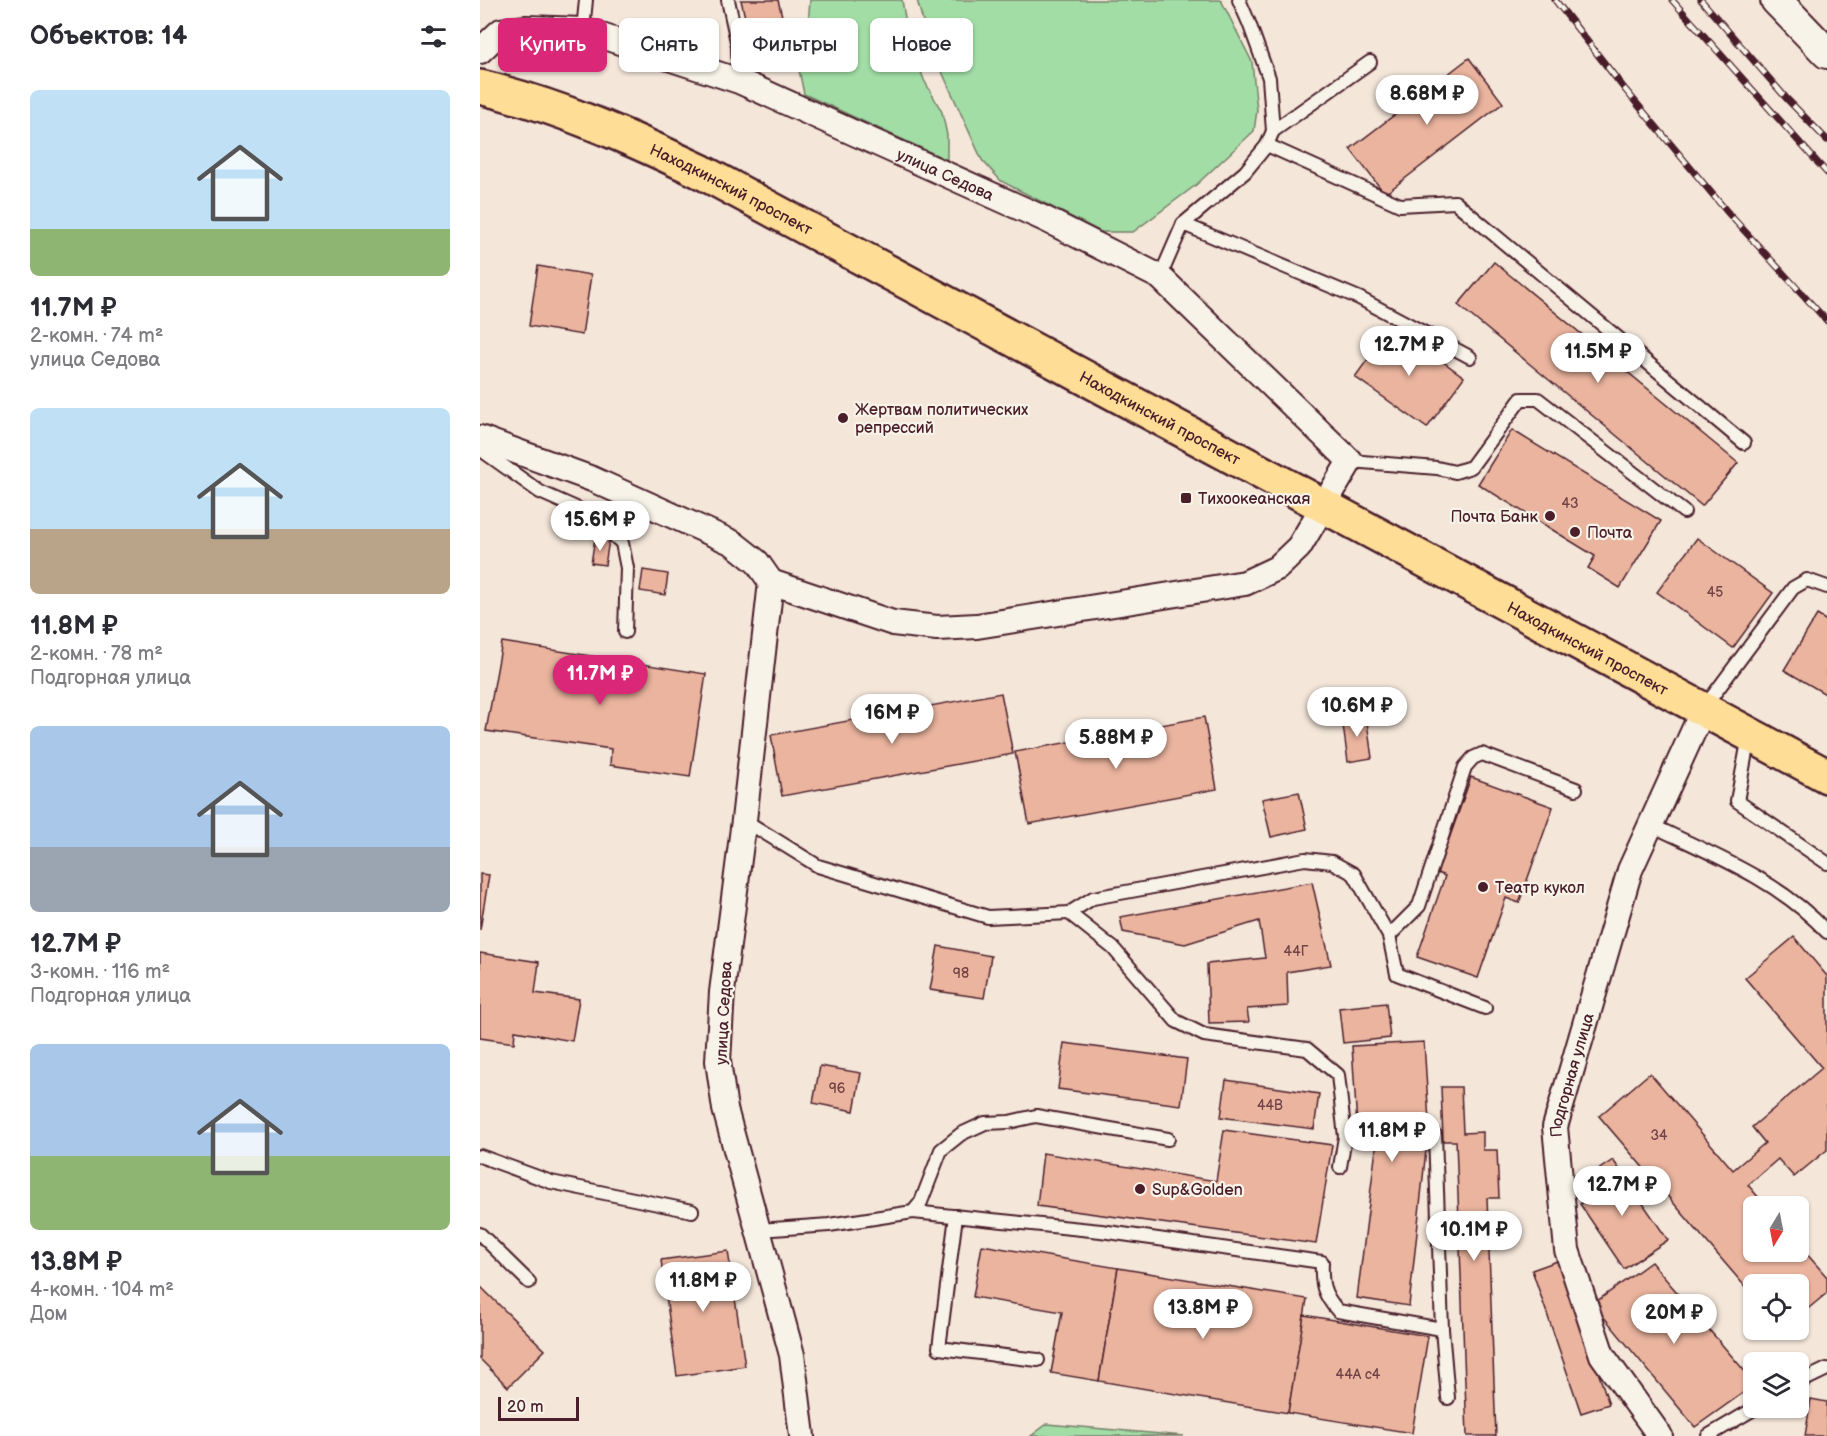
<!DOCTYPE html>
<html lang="ru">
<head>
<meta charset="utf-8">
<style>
  :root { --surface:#fff; --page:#f7f7f7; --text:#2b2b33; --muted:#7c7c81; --accent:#db2777 }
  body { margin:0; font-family:"Balsamiq Sans",sans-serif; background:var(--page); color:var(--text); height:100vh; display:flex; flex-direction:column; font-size:22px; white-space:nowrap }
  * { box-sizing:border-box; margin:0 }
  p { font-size:20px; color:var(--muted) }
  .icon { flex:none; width:33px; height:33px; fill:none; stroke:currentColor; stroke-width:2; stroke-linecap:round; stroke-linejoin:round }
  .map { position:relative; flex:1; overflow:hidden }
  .sheet { display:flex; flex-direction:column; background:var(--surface); width:480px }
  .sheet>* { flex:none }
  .banner { position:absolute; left:18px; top:18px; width:570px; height:54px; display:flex; gap:12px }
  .needle { width:39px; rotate:190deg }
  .tools { position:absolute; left:1263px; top:1196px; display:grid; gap:12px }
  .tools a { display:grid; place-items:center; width:66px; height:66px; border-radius:9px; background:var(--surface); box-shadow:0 2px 4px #0004; font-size:30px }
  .scale { position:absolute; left:18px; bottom:15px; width:81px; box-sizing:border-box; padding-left:6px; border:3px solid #4a1f2b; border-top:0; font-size:16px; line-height:21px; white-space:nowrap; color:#4a1f2b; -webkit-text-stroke:4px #f7f3e8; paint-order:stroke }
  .price { position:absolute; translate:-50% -51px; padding:0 14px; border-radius:21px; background:#fff; color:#222; font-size:20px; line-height:39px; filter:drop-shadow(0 2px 3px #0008) }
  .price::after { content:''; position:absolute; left:50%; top:36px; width:18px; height:14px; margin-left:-9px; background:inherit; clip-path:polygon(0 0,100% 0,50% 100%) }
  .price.on { background:var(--accent); color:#fff }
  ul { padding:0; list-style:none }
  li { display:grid; align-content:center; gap:12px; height:318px; padding:0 30px }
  li span { display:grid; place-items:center; height:186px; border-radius:9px; color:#555 }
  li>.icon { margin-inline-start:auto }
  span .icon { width:108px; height:108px; fill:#fffc; stroke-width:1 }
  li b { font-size:26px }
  h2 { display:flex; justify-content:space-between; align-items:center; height:72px; padding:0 30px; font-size:26px }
  .tag { padding:0 21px; border-radius:9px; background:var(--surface); box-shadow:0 2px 4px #0004; font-size:21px; line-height:54px }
  .tag.on { background:var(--accent); color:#fff }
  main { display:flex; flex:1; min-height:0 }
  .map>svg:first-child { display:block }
  .green { fill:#a1dda5; stroke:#767e68; stroke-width:1.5 }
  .building { fill:#eab49e; stroke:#4a1f2b; stroke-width:1.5 }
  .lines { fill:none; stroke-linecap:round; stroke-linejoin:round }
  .service-casing { stroke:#4a1f2b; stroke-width:16 }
  .minor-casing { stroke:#4a1f2b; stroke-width:28 }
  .tertiary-casing { stroke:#4a1f2b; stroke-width:34 }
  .primary-casing { stroke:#4a1f2b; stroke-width:38 }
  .service { stroke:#f7f3e8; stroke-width:12 }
  .minor { stroke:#f7f3e8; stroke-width:24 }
  .tertiary { stroke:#f7f3e8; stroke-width:30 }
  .primary { stroke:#fedd96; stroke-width:33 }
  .rail-casing { stroke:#4a1f2b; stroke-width:7 }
  .rail { stroke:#f7f3e8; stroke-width:4.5; stroke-dasharray:14; stroke-linecap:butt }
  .poi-dot { fill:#4a1f2b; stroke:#f7f3e8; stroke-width:2 }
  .labels { text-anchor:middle; stroke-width:4.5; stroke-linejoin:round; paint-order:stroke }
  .number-label { font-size:14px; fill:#724448 }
  .street-label { font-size:16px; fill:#4a1f2b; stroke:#f7f3e8 }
  .poi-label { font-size:16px; fill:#4a1f2b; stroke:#f7f3e8; text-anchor:start }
</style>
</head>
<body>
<main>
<section class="sheet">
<h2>Объектов: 14<svg class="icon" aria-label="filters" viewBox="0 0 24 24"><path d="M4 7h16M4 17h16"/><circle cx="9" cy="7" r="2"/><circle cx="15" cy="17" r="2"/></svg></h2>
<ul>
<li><span style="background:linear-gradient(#bfe0f5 75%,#8fb573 0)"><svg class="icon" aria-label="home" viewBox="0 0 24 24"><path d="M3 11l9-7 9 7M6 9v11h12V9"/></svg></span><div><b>11.7M ₽</b><p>2-комн. · 74 m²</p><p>улица Седова</p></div></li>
<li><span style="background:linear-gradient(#bfe0f5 65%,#b9a48a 0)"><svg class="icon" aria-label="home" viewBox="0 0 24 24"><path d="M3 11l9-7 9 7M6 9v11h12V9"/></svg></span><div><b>11.8M ₽</b><p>2-комн. · 78 m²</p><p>Подгорная улица</p></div></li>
<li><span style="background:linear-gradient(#a9c7e8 65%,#9aa5b1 0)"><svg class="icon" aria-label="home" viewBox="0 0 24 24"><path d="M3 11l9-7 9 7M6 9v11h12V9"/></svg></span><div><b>12.7M ₽</b><p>3-комн. · 116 m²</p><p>Подгорная улица</p></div></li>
<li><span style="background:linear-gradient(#a9c7e8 60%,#8fb573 0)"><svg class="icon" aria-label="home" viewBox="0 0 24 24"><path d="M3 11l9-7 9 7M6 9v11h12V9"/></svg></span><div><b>13.8M ₽</b><p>4-комн. · 104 m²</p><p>Дом</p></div></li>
</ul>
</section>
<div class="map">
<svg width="1347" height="1436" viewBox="0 0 1347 1436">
  <rect width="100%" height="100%" fill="#f4e6d9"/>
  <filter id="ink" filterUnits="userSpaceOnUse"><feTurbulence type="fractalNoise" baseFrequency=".0167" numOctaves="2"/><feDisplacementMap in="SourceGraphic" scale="12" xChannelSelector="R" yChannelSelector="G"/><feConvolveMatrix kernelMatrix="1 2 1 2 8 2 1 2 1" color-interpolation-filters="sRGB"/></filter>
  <g filter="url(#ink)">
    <g class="green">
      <polygon points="330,0 422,0 428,36 444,80 462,112 467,135 467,160 324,94 319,70 328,25"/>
      <polygon points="437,0 741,0 772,62 777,110 774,131 716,185 653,232 621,232 521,181 502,160 449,43"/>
      <polygon points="567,1424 704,1436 551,1436"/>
    </g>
    <g class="building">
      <polygon points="261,0 298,0 307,36 271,44"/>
      <polygon points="989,58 1023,103 905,194 870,149"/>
      <polygon points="1014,262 1258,463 1222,506 978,305"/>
      <polygon points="58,266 111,275 102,335 49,326"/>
      <polygon points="912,325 984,377 947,428 875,377"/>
      <polygon points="1032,430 1181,521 1140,588 1108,568 1115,556 998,484"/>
      <polygon points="115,538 129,540 125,565 111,563"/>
      <polygon points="1217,538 1293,593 1253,648 1177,592"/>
      <polygon points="163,570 188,574 185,595 160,591"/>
      <polygon points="1337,615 1347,621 1347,695 1304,670"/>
      <polygon points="22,642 226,674 210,777 130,765 131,749 6,731"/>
      <polygon points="521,693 533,754 302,796 291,735"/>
      <polygon points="886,715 892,758 868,762 862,718"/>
      <polygon points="724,717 737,789 549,824 535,752"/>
      <polygon points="991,777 1073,807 1039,903 1026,898 998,978 937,957 965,876 957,873"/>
      <polygon points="819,792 827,829 791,837 782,799"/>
      <polygon points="0,874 9,875 0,930"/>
      <polygon points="832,882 851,965 807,972 808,1006 767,1009 769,1022 729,1023 727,964 785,958 779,921 705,944 643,932 640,917"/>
      <polygon points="1314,937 1347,976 1347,1150 1314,1177 1298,1159 1268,1185 1286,1206 1274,1206 1274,1251 1318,1251 1318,1244 1347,1277 1347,1293 1318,1317 1318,1284 1274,1284 1274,1297 1119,1116 1170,1073 1253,1170 1285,1143 1272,1127 1342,1068 1265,978"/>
      <polygon points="458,946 511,956 504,998 450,990"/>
      <polygon points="0,953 59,962 55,993 99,999 92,1041 35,1031 34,1043 0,1038"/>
      <polygon points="906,1003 910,1038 863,1043 859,1008"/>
      <polygon points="944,1042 949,1122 929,1306 877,1298 899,1125 877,1126 872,1046"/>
      <polygon points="584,1043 707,1059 701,1105 578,1089"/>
      <polygon points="340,1066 381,1073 374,1111 333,1103"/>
      <polygon points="746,1080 839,1094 834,1129 741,1117"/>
      <polygon points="961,1087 981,1087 983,1133 1003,1132 1003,1150 1017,1150 1019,1198 1007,1198 1016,1436 987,1436 976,1141 963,1141"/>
      <polygon points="744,1130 852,1145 836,1244 557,1206 563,1153 736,1181"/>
      <polygon points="1133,1160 1188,1240 1144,1269 1100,1204 1119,1192 1109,1176"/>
      <polygon points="502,1245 638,1268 619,1381 571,1373 582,1312 493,1297"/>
      <polygon points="248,1251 265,1366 197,1376 181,1260"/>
      <polygon points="1080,1260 1129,1404 1101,1413 1052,1270"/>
      <polygon points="1171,1262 1274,1382 1274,1385 1215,1427 1113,1304"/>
      <polygon points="638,1268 827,1299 808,1413 619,1381"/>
      <polygon points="0,1286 65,1350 28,1387 0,1359"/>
      <polygon points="824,1315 948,1336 932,1433 808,1413"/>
      <polygon points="1331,1399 1347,1402 1346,1436 1325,1436"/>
    </g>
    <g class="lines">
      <defs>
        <g id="service">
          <polyline points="248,0 258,46 259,81"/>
          <polyline points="759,0 769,23 789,78 793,131"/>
          <polyline points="103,30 106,0"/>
          <polyline points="787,145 920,205 975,202 1264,443"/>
          <polyline points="703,224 879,298 990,357"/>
          <polyline points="680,277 703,224 765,172 787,145 793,131 890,62"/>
          <polyline points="0,449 60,492 103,511 123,526 142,543 147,568 145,632"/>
          <polyline points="870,461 957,468 975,472 991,467 1041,399 1058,399 1204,512"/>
          <polyline points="1223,709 1313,588 1327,580 1347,587"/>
          <polyline points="1269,736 1257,801 1347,863"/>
          <polyline points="264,820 338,866 508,917 589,913 613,898 825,859 852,862 874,874 909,936 917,974 1005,1008"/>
          <path d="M1171,825C1232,854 1300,881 1347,932"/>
          <polyline points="589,913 633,948 696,1021 724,1035 827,1049 858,1075 865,1137 860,1167"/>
          <polyline points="909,936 939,906 985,767 993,758 1002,754 1096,789"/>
          <polyline points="955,1135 962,1329 968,1398"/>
          <polyline points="0,1156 71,1182 212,1211"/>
          <path d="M433,1212L621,1231L842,1262C841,1284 843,1294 858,1311L962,1329"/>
          <polyline points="476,1216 459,1348 558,1360 514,1355"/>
          <polyline points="279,1230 349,1225 433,1212 441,1202 461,1150 481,1134 505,1123 529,1122 556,1116 688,1139"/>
          <polyline points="0,1234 49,1282"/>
          <polyline points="1318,1383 1347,1369"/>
          <polyline points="1228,1436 1277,1407"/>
        </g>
        <g id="minor">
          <path id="s1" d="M0,51L21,31L46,28L103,30L259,81L565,219L680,277L870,461L819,547L797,568L765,583L497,626L457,628L413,623L291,582L277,562L253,543L112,479L0,438"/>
          <polyline points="291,582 264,820 242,992 238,1061 245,1109 312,1355 322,1436"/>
          <path id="s2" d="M1180,1436L1122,1355L1087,1250L1075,1127L1150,870L1223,710"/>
        </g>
        <polyline id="tertiary" points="1296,0 1347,53"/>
        <g id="primary">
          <path id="s3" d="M0,87C79,106 149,137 222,172C598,372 971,576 1347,776"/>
        </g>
      </defs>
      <use href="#service" class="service-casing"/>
      <use href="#minor" class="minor-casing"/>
      <use href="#tertiary" class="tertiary-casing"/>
      <use href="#primary" class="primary-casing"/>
      <use href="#service" class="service"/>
      <use href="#minor" class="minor"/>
      <use href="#tertiary" class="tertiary"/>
      <use href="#primary" class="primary"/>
      <defs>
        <g id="rail">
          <polyline points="1075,0 1143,87 1249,214 1347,321"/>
          <polyline points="1192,0 1347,173"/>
          <polyline points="1221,0 1307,99 1347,140"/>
        </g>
      </defs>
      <use href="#rail" class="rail-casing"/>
      <use href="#rail" class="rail"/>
    </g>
  </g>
  <g class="poi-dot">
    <circle cx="363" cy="418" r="6"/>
    <rect x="700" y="492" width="12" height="12" rx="3"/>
    <circle cx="1070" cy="516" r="6"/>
    <circle cx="1095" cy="532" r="6"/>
    <circle cx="1003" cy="887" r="6"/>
    <circle cx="660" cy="1189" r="6"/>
  </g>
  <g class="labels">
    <g class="number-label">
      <text x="1090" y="508">43</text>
      <text x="1235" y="597">45</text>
      <text x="816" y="956">44Г</text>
      <text x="481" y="978">98</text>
      <text x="357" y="1093">96</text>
      <text x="790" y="1110">44В</text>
      <text x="1179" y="1140">34</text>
      <text x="878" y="1379">44А с4</text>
    </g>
    <g class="street-label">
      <text dy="6" stroke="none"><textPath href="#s1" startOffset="502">улица Седова</textPath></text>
      <text dy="6" stroke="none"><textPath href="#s3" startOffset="272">Находкинский проспект</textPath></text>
      <text dy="6" stroke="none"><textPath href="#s3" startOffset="758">Находкинский проспект</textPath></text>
      <text dy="6" stroke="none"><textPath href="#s3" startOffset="1244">Находкинский проспект</textPath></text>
      <text transform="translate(243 1013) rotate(-87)" y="6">улица Седова</text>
      <text dy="6" stroke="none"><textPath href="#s2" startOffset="388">Подгорная улица</textPath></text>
    </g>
    <g class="poi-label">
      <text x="375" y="415">Жертвам политических<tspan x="375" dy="18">репрессий</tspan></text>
      <text x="718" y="504">Тихоокеанская</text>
      <text x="1058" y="522" text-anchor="end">Почта Банк</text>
      <text x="1107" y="538">Почта</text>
      <text x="1015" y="893">Театр кукол</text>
      <text x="672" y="1195">Sup&amp;Golden</text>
    </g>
  </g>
</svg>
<div class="tools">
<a><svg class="needle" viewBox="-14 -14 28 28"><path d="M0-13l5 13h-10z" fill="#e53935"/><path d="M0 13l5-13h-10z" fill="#7c7c81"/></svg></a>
<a><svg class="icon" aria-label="locate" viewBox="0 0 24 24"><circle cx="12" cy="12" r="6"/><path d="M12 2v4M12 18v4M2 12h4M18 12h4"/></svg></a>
<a><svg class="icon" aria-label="layers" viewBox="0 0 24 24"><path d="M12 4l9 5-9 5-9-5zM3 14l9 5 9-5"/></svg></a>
</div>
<div class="scale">20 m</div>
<b class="price" style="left:947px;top:126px">8.68M ₽</b>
<b class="price" style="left:929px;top:377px">12.7M ₽</b>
<b class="price" style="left:1118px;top:384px">11.5M ₽</b>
<b class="price" style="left:120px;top:552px">15.6M ₽</b>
<b class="price on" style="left:120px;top:706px">11.7M ₽</b>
<b class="price" style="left:877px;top:738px">10.6M ₽</b>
<b class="price" style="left:412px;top:745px">16M ₽</b>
<b class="price" style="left:636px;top:770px">5.88M ₽</b>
<b class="price" style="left:912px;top:1163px">11.8M ₽</b>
<b class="price" style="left:1142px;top:1217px">12.7M ₽</b>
<b class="price" style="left:994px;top:1262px">10.1M ₽</b>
<b class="price" style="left:223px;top:1313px">11.8M ₽</b>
<b class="price" style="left:723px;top:1340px">13.8M ₽</b>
<b class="price" style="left:1194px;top:1345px">20M ₽</b>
<div class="banner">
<a class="tag on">Купить</a>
<a class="tag">Снять</a>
<a class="tag">Фильтры</a>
<a class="tag">Новое</a>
</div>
</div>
</main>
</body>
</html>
